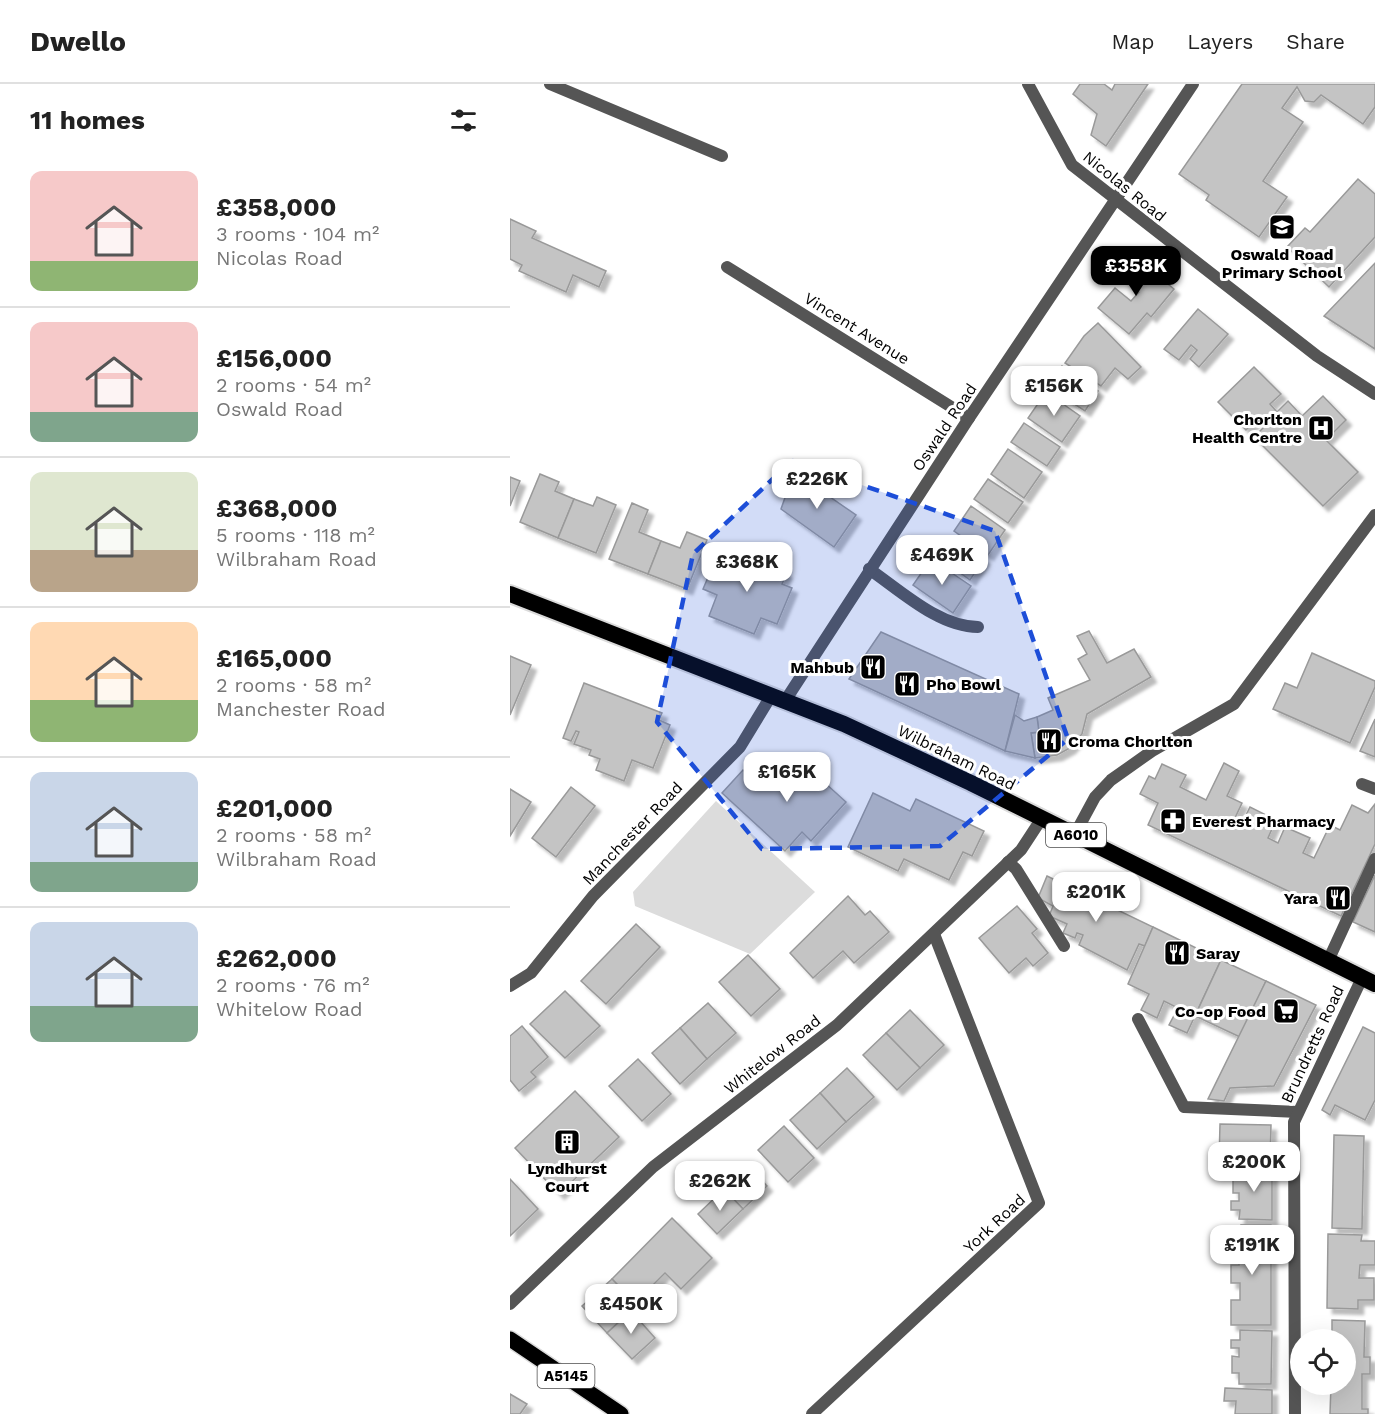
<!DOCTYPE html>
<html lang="en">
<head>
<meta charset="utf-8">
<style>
  :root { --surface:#fff; --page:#f2f2f2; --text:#222; --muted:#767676; --line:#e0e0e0; --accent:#000 }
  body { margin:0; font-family:"Work Sans",sans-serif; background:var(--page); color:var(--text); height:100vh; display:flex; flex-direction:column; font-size:22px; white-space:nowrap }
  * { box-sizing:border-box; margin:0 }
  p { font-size:20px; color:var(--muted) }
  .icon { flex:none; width:33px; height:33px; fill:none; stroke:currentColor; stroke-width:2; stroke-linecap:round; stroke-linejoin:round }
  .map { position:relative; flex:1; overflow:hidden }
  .side { display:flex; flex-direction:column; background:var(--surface); width:510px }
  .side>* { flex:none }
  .controls { position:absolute; left:780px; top:1245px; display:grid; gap:12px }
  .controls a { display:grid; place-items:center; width:66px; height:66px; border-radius:50%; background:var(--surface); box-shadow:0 6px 24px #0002; font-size:30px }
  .price { position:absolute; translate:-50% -51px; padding:0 14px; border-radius:12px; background:#fff; color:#222; font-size:20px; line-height:39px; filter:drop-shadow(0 2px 3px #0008) }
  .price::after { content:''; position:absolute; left:50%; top:36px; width:18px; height:14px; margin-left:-9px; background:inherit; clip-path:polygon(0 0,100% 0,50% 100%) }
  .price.on { background:var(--accent); color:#fff }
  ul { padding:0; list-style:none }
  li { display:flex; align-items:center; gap:18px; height:150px; padding:0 30px }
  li+li { border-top:2px solid var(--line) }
  li span { display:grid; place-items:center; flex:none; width:168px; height:120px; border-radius:12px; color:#555 }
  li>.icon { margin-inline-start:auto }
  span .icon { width:72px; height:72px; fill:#fffc; stroke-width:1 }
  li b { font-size:26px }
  h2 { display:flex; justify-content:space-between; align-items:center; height:72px; padding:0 30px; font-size:26px }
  header { display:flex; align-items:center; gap:36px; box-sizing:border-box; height:84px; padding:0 30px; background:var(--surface); border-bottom:2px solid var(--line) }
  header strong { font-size:28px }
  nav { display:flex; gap:33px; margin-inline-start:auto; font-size:21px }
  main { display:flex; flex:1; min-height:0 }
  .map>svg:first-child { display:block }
  .green { fill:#dcdcdc }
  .building { fill:#c4c4c4; stroke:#999; stroke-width:1.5; filter:url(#shadow) }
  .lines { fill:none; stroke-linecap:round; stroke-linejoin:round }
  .primary-casing { stroke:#dbdbdb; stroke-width:18 }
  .trunk-casing { stroke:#dbdbdb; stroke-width:20 }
  .service { stroke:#555; stroke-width:12 }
  .minor { stroke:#555; stroke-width:12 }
  .primary { stroke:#000; stroke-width:15 }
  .trunk { stroke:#000; stroke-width:16 }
  .marked { fill:#1d4ed8; fill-opacity:0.2; stroke:#1d4ed8; stroke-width:4.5; stroke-dasharray:12 8; stroke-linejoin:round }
  .labels { text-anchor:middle; stroke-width:6; stroke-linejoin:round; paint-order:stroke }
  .shield { fill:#fff; stroke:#4c4c4c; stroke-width:1.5 }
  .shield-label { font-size:15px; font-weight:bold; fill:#000 }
  .street-label { font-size:16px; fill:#000; stroke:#fff }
  .poi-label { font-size:16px; font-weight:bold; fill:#000; stroke:#fff; text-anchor:end }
</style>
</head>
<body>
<header>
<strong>Dwello</strong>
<nav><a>Map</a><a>Layers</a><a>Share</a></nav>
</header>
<main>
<section class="side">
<h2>11 homes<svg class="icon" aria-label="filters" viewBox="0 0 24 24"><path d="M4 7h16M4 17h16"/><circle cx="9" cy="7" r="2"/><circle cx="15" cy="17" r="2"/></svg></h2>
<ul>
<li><span style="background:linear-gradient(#f6c9c9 75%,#8fb573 0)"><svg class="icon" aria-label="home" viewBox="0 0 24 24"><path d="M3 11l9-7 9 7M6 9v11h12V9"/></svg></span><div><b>£358,000</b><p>3 rooms · 104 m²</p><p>Nicolas Road</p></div></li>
<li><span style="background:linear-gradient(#f6c9c9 75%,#7fa58c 0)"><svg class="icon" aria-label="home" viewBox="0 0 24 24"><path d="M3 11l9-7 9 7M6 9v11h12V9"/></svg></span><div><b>£156,000</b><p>2 rooms · 54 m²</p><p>Oswald Road</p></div></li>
<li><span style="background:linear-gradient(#dfe7d0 65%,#b9a48a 0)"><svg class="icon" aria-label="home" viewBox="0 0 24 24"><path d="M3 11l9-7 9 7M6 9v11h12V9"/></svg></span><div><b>£368,000</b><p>5 rooms · 118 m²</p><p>Wilbraham Road</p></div></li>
<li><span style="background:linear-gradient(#ffd9b3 65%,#8fb573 0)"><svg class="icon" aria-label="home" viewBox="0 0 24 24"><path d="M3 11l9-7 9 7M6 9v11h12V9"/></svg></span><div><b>£165,000</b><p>2 rooms · 58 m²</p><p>Manchester Road</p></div></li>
<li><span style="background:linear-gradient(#c9d6e8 75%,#7fa58c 0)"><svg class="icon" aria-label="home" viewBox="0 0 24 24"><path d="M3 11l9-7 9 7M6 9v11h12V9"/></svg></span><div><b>£201,000</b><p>2 rooms · 58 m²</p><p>Wilbraham Road</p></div></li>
<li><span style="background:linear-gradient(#c9d6e8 70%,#7fa58c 0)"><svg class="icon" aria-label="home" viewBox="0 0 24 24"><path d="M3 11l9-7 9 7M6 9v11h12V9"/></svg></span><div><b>£262,000</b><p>2 rooms · 76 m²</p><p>Whitelow Road</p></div></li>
</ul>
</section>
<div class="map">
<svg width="865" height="1330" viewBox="0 0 865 1330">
  <defs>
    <filter id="shadow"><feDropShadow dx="5.5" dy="5.5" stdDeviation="1.5" flood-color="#0004"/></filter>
  </defs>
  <rect width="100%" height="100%" fill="#fff"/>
  <polygon class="green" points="206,717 305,808 240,870 125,822 123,808"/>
  <g class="building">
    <polygon points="570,0 594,0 602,6 605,0 638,0 596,62 581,51 587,30 563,10"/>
    <polygon points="732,0 865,0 865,23 853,40 811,11 804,18 795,17 787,3 772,24 793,38 753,97 777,113 749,153 696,116 699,111 669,90"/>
    <polygon points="848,95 865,110 865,153 819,203 777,163 795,144 800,148"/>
    <polygon points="0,135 26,147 22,154 96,187 89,203 63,191 56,208 9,187 12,181 0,175"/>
    <polygon points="625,173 664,205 641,233 637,229 619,250 588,224 605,204 621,217 629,208 610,192"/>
    <polygon points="865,179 865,265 814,232"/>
    <polygon points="688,225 718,250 689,283 680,275 687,266 681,261 669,276 654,265"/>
    <polygon points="588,239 631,283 618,295 605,284 591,302 555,279 574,252"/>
    <polygon points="552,282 588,307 575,327 538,303"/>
    <polygon points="744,283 771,310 760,320 767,328 778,317 792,332 813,312 836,336 816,356 848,388 813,422 744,353 755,342 748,334 736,346 708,318"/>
    <polygon points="536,308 570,332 552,358 518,334"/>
    <polygon points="514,339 550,363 537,382 501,358"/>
    <polygon points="498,365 532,388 514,414 481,390"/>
    <polygon points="284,388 346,431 324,463 271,425"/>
    <polygon points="30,390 49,398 45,407 64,415 48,454 10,438"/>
    <polygon points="0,393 10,397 0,422"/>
    <polygon points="478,395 513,418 498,439 464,415"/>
    <polygon points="87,413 106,421 86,469 48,454 64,415 83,422"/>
    <polygon points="122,419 138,426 129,448 151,457 138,490 99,475"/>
    <polygon points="461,422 495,446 478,471 444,447"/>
    <polygon points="177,448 197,456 177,505 138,490 151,457 170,464"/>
    <polygon points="440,452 474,475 460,496 427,472"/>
    <polygon points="221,468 242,476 238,486 250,491 255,479 277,489 272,500 282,504 267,540 251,534 244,550 199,532 207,511 193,505 205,477 216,481"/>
    <polygon points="421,475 461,502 443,529 403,501"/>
    <polygon points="579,547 597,579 624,565 641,593 577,630 572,650 560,664 547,671 525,674 521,649 529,648 527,633 543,626 538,614 580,596 568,575 577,570 567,552"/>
    <polygon points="371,548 509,610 495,667 339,595"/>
    <polygon points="802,569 865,597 865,603 840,659 763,625 775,599 787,604"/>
    <polygon points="0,572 21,581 0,631"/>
    <polygon points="74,599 152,629 149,636 160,641 143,684 122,676 114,697 86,686 90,675 79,671 81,666 64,660 69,648 66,647 61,657 53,654"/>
    <polygon points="505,631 514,637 527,633 529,648 521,649 525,674 495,667"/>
    <polygon points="865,635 865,673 850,667"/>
    <polygon points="284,671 336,718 301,757 292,748 275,767 212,709 233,686 254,705"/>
    <polygon points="714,679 729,687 717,712 732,719 724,736 732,739 740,723 766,736 758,754 768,759 775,743 800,754 793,769 804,774 820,741 830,746 842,721 858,729 865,720 865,760 831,832 638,741 648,719 630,710 639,692 645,695 652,680 676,691 670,703 696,716"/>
    <polygon points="61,703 85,722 46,773 22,754"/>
    <polygon points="0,705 21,718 0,752"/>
    <polygon points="363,709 400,727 406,715 474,747 462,772 453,768 439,796 394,775 388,787 338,763"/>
    <polygon points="865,791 865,848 843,838"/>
    <polygon points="537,792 643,843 635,862 629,860 617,886 569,861 573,851 567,849 565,854 553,849 557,840 539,832 543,822 528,814"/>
    <polygon points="338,812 355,831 360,827 379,848 344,879 333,867 303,894 280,869"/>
    <polygon points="507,822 527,845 522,849 538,869 523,882 516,874 499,889 469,854"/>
    <polygon points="126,840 150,863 96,920 71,897"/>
    <polygon points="643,843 711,876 677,949 659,941 668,924 654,917 647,934 631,926 639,910 618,900"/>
    <polygon points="238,871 270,905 241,932 209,898"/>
    <polygon points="711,876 756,897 730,953 685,932"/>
    <polygon points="756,897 806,921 764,1002 720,1004 714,1017 698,1015"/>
    <polygon points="55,907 90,942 55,974 20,940"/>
    <polygon points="198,919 226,949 197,975 170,944"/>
    <polygon points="400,926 434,961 410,984 376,949"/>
    <polygon points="12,942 38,973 21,988 26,993 9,1007 0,996 0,952"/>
    <polygon points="853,943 865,949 865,1016 855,1036 825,1021 820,1031 812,1026"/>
    <polygon points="170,944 197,975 170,1000 142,969"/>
    <polygon points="376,949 410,984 387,1006 353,971"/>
    <polygon points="128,975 161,1010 132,1037 99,1002"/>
    <polygon points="337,984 364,1013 336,1038 310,1009"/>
    <polygon points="65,1007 109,1053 49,1110 5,1064"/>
    <polygon points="310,1009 336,1038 307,1065 280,1036"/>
    <polygon points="710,1040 761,1041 760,1078 709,1077"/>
    <polygon points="274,1042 304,1074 278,1098 248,1066"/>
    <polygon points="824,1051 854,1052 852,1145 822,1144"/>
    <polygon points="238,1082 257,1102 233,1125 214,1105"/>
    <polygon points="730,1082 762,1082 762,1136 729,1135 730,1126 721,1126 721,1117 729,1117 729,1109 723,1109 723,1093 730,1093"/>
    <polygon points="0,1095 28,1125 0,1152"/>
    <polygon points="214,1105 233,1125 207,1150 188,1130"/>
    <polygon points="162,1134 202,1174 171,1205 155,1189 125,1219 102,1195"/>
    <polygon points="731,1141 761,1141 761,1241 721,1241 721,1216 730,1216 730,1199 721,1199 721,1181 729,1181 729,1167 721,1166 721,1149 731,1149"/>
    <polygon points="818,1150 852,1151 851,1157 865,1157 865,1181 850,1181 849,1194 864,1194 864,1216 848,1216 848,1225 817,1224"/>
    <polygon points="102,1195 127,1221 97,1249 72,1222"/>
    <polygon points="121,1227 145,1254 122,1275 97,1249"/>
    <polygon points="822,1236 855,1237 854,1273 860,1273 860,1290 852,1290 852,1325 858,1325 858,1330 820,1330 821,1300 836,1300 836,1256 822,1256"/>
    <polygon points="730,1246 762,1247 761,1300 729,1300 729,1289 722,1289 722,1272 729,1273 729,1264 721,1264 721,1256 730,1256"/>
    <polygon points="715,1304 762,1306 762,1330 725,1330 726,1317 714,1317"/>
    <polygon points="0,1310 17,1320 10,1330 0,1330"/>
  </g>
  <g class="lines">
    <defs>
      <polyline id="primary" points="0,1255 111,1330"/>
      <polyline id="trunk" points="0,510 334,640 461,699 865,900"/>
    </defs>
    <use href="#primary" class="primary-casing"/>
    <use href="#trunk" class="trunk-casing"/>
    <g class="service">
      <path d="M359,485C391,507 429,543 468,543"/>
      <polyline points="852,700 865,705"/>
      <polyline points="565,750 585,713 601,696 642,667 724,620 865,431"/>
      <polyline points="498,778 506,785 554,862"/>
      <polyline points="818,877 865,775"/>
    </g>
    <g class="minor">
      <polyline points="40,0 212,72"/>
      <polyline points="518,0 562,81 807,272 865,310"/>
      <polyline points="217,183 459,334"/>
      <polyline points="275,617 459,334 683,0"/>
      <polyline points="0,902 21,889 83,812 230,663 261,612"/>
      <polyline points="628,935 674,1023 788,1028"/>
      <polyline points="0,1220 143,1083 327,941 511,766 532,734"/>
      <polyline points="302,1330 529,1119 424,850"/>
      <polyline points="785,1330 784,1038 852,894"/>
    </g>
    <use href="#primary" class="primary"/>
    <use href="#trunk" class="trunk"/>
  </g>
  <path class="marked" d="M282,377L485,447L558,655L430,762L252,765L147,638L183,470Z"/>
  <defs>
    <symbol id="school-square" viewBox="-11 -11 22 22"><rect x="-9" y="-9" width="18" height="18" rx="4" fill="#000" stroke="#fff"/><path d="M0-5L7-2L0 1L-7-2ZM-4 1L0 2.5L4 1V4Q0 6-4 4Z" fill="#fff"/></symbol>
    <symbol id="hospital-square" viewBox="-11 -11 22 22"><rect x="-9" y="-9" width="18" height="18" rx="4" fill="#000" stroke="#fff"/><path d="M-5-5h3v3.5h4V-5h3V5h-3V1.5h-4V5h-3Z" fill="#fff"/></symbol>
    <symbol id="restaurant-square" viewBox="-11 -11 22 22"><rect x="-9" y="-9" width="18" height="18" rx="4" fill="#000" stroke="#fff"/><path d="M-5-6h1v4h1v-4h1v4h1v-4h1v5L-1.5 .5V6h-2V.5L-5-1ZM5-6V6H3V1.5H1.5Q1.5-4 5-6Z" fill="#fff"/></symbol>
    <symbol id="pharmacy-square" viewBox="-11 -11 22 22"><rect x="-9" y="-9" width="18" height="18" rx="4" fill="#000" stroke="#fff"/><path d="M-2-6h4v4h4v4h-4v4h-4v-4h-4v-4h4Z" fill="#fff"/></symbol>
    <symbol id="supermarket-square" viewBox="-11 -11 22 22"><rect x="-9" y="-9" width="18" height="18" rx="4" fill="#000" stroke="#fff"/><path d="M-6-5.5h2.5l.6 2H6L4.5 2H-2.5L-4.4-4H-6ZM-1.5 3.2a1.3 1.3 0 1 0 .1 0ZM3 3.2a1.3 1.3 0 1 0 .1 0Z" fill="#fff"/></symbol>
    <symbol id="building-square" viewBox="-11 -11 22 22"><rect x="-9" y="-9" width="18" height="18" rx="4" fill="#000" stroke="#fff"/><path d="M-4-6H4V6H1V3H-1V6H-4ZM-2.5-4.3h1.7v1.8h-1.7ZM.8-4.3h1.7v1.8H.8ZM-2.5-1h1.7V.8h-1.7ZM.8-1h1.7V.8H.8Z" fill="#fff"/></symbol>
  </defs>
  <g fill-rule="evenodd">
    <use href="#school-square" x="757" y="128" width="30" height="30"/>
    <use href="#hospital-square" x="796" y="329" width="30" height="30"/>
    <use href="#restaurant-square" x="348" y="568" width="30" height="30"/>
    <use href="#restaurant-square" x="382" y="585" width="30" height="30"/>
    <use href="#restaurant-square" x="524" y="642" width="30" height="30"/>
    <use href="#pharmacy-square" x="648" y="722" width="30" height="30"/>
    <use href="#restaurant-square" x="813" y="799" width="30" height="30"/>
    <use href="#restaurant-square" x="652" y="854" width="30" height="30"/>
    <use href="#supermarket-square" x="761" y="912" width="30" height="30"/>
    <use href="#building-square" x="42" y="1043" width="30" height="30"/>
  </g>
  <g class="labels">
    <g class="shield">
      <rect x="536" y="739" width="60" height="24" rx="4.5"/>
      <rect x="27.5" y="1280" width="57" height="24" rx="4.5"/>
    </g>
    <g class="shield-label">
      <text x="566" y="756">A6010</text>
      <text x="56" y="1297">A5145</text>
    </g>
    <g class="street-label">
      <text transform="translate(615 102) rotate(39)" y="6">Nicolas Road</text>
      <text transform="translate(347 244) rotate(32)" y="6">Vincent Avenue</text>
      <text transform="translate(434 343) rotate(-56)" y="6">Oswald Road</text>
      <text transform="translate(447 673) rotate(26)" y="6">Wilbraham Road</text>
      <text transform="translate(122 749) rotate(-46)" y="6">Manchester Road</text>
      <text transform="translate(802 960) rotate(-65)" y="6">Brundretts Road</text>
      <text transform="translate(262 970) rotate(-38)" y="6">Whitelow Road</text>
      <text transform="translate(484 1139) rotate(-43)" y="6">York Road</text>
    </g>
    <g class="poi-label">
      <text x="772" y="176" text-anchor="middle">Oswald Road<tspan x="772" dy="18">Primary School</tspan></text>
      <text x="792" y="341">Chorlton<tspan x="792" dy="18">Health Centre</tspan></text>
      <text x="344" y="589">Mahbub</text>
      <text x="416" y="606" text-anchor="start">Pho Bowl</text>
      <text x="558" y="663" text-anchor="start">Croma Chorlton</text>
      <text x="682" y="743" text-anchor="start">Everest Pharmacy</text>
      <text x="808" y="820">Yara</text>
      <text x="686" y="875" text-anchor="start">Saray</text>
      <text x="756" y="933">Co-op Food</text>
      <text x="57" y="1090" text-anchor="middle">Lyndhurst<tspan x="57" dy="18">Court</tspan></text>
    </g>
  </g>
</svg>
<div class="controls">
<a><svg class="icon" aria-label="locate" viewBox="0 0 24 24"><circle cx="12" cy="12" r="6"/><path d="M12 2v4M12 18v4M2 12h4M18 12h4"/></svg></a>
</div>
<b class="price on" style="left:626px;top:213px">£358K</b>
<b class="price" style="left:544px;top:333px">£156K</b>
<b class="price" style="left:307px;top:426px">£226K</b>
<b class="price" style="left:432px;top:502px">£469K</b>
<b class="price" style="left:237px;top:509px">£368K</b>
<b class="price" style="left:277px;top:719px">£165K</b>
<b class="price" style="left:586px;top:839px">£201K</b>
<b class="price" style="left:744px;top:1109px">£200K</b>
<b class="price" style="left:210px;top:1128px">£262K</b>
<b class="price" style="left:742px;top:1192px">£191K</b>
<b class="price" style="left:121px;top:1251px">£450K</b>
</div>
</main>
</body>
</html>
